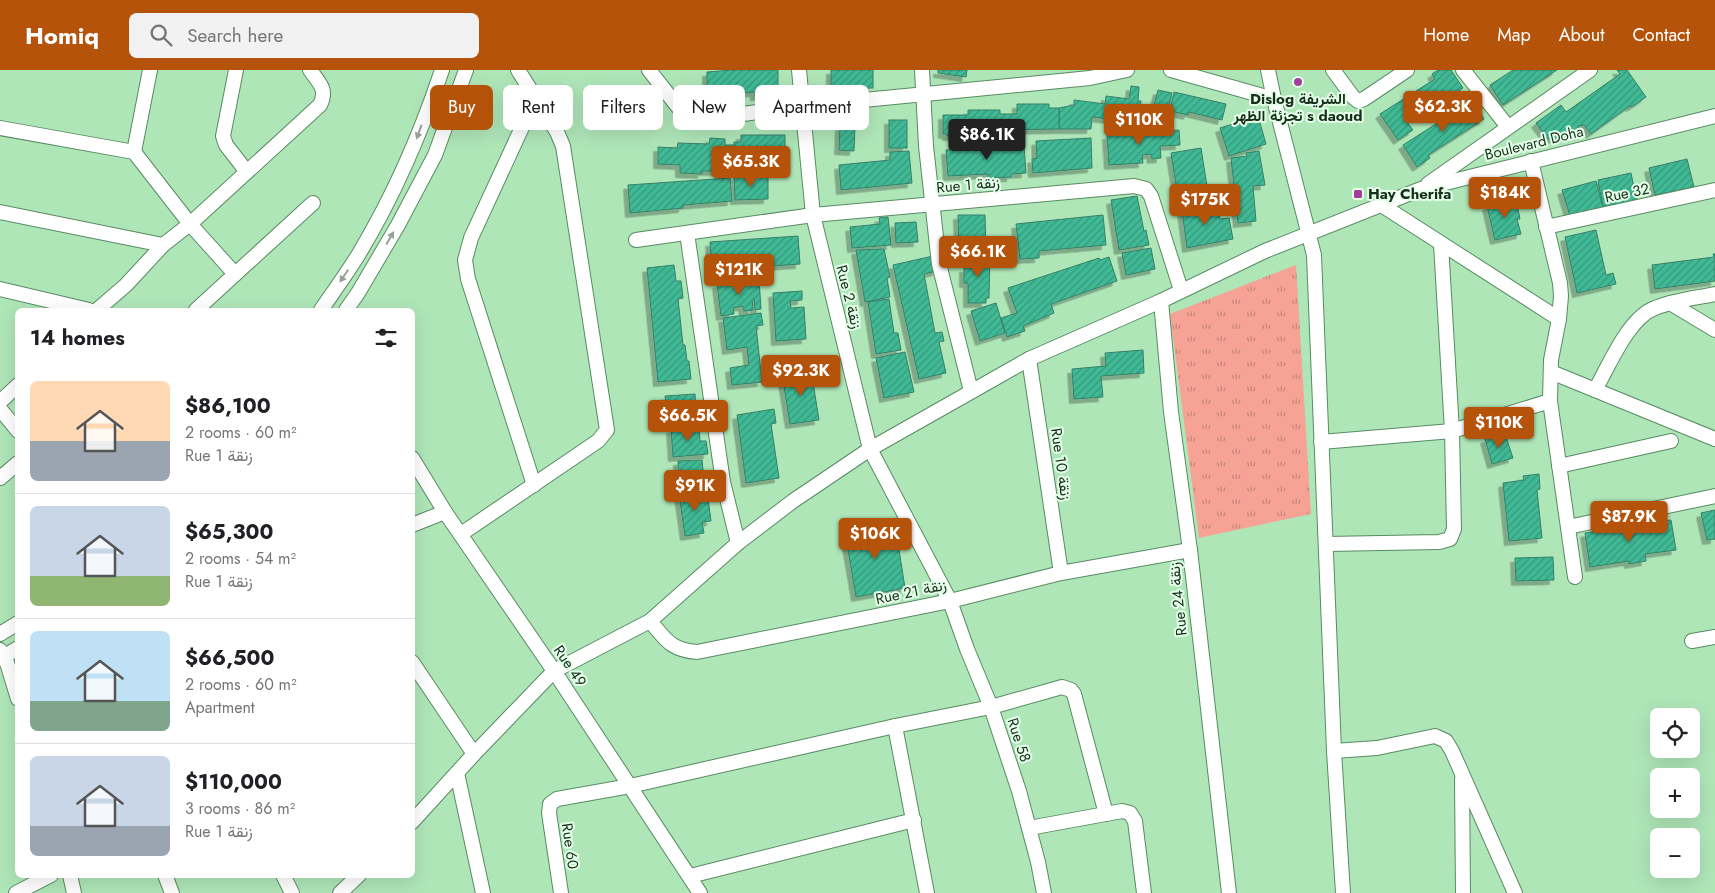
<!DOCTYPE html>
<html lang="en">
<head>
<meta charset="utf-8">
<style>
  :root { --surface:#fff; --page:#f2f2f2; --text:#202124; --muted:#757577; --line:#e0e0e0; --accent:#b45309 }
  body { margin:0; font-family:Jost,Vazirmatn,sans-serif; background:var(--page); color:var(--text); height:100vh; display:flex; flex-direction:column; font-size:19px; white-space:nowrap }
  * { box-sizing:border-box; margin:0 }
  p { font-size:16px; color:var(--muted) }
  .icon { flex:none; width:28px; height:28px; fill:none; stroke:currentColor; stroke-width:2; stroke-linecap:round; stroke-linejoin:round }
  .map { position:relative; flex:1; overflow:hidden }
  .drawer { position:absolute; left:15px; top:238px; width:400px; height:570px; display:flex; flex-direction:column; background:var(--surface); border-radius:8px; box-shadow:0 5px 20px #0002 }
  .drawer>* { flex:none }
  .hud { position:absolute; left:430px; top:15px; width:475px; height:45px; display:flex; gap:10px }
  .controls { position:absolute; left:1650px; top:638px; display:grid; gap:10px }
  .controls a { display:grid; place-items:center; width:50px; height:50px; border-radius:8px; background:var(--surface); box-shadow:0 5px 20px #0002; font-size:25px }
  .price { position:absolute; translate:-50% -42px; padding:0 11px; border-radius:5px; background:var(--accent); color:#fff; font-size:16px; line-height:32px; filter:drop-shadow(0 1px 2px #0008) }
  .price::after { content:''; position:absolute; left:50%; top:30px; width:15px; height:11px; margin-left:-8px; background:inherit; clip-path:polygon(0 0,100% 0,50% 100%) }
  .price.on { background:#222; color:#fff }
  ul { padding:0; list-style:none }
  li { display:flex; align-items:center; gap:15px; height:125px; padding:0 15px }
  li+li { border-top:1px solid var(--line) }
  li span { display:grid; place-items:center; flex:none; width:140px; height:100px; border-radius:8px; color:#555 }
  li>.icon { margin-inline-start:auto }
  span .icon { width:60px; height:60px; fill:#fffc; stroke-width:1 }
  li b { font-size:21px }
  h2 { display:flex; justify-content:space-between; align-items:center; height:60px; padding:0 15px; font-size:21px }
  .tag { padding:0 18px; border-radius:8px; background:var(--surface); box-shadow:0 5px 20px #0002; font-size:18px; line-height:45px }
  .tag.on { background:var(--accent); color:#fff }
  header { display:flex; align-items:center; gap:30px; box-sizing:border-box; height:70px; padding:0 25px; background:var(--accent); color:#fff }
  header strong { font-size:24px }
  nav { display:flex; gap:28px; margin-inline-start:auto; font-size:18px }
  .search { width:350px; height:45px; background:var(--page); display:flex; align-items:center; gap:12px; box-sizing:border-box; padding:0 18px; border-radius:8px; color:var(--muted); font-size:19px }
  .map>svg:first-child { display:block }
  .grass { fill:url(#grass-tufts) }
  .building { fill:url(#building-hatch); stroke:#358068; filter:url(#shadow) }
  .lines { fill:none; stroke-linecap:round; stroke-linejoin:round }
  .minor-casing { stroke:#588b62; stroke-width:16 }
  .minor { stroke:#fff; stroke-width:14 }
  .oneway { fill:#97a199 }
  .poi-dot { fill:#a53da0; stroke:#e4ffe8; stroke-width:2 }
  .labels { text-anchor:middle; stroke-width:4; stroke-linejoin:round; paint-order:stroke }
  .poi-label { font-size:15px; font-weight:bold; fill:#182e1d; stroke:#e4ffe8 }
  .street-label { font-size:15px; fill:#182e1d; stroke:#e4ffe8 }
</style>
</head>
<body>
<header>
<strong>Homiq</strong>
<div class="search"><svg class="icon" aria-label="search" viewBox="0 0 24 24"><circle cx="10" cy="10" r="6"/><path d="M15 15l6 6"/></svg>Search here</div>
<nav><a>Home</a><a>Map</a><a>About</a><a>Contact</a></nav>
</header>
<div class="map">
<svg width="1715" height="823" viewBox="0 0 1715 823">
  <defs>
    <pattern id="grass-tufts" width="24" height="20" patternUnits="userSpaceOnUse" patternTransform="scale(1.25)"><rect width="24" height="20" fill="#f6a396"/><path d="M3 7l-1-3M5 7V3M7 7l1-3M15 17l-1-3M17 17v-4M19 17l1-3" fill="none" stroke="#c6857a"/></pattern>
    <pattern id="building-hatch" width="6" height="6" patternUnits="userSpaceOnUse" patternTransform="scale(1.25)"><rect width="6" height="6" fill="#41ba96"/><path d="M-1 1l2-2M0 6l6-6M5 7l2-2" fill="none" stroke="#35987a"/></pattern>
    <filter id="shadow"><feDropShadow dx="-4.5" dy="4.5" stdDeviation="0" flood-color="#0004"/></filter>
  </defs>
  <rect width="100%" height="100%" fill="#afe6b8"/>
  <polygon class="grass" points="1296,195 1311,444 1199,468 1170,244"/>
  <g class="building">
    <polygon points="732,0 778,0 778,25 755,26 755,22 707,24 707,2"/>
    <rect x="831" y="0" width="42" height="18"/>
    <polygon points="938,0 967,0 966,7 938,3"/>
    <polygon points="1438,0 1451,0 1463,18 1423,45 1421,42 1407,52 1413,60 1398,70 1380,44 1435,9 1432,4"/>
    <polygon points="1513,0 1557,0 1503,35 1490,15"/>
    <polygon points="1617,0 1627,0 1646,27 1633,36 1628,37 1591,64 1584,55 1578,56 1580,65 1548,69 1536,53 1561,35 1566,42 1620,4"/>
    <polygon points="1131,16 1139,17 1138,31 1141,31 1139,52 1092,47 1091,59 1059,59 1059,38 1074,35 1074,30 1105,34 1106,26 1129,29"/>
    <polygon points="1158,20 1172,23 1167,43 1153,39"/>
    <polygon points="1174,22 1226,34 1222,50 1189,42 1188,45 1170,41"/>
    <polygon points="1472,31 1484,49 1428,85 1430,88 1417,97 1403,75"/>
    <polygon points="1017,34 1049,34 1049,38 1059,38 1059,59 995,60 995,72 972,72 972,66 947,66 947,64 943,64 943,45 968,45 968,40 1000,40 1000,44 1017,44"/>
    <polygon points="1258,46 1266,74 1229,86 1220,58"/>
    <rect x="889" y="50" width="18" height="28"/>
    <polygon points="840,56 855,56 854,81 839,80"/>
    <polygon points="1179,60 1180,75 1160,76 1161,88 1152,89 1151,84 1142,85 1143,93 1109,95 1107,65"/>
    <polygon points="741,65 785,65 785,91 766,91 765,95 745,95 745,88 734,88 734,72 741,72"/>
    <polygon points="710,68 725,69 725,75 734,75 734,85 720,85 720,101 702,101 702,104 680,103 680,95 658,94 658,77 677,78 678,73 709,74"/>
    <polygon points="1091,68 1092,98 1033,103 1032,89 1037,88 1036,71"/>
    <polygon points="1024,75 1026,103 1011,104 1011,107 988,108 988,104 948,106 946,80"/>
    <polygon points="1201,78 1207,116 1177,121 1171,83"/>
    <polygon points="909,81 912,113 841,120 839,95 890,90 890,82"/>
    <polygon points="1259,81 1265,115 1253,116 1256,151 1238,153 1231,88 1247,86 1246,83"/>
    <polygon points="1687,89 1694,117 1655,125 1649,98"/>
    <polygon points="1631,103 1637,132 1629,134 1629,132 1603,137 1598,110"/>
    <polygon points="734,106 768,106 768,129 735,130"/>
    <polygon points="730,108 732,131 683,135 683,138 630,143 628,115"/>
    <polygon points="1596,111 1603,137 1570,146 1562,120"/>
    <polygon points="1137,126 1144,161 1146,160 1149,175 1119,180 1111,130"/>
    <polygon points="1516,129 1520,149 1517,149 1521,164 1495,170 1487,136"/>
    <polygon points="1217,134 1220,149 1229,148 1233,169 1187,178 1182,140"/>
    <polygon points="958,145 985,145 986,180 959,181"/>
    <polygon points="1103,145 1106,175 1039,181 1039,188 1020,189 1016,154"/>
    <polygon points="888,147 891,175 852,178 850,157 880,154 879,148"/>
    <polygon points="916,152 918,172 896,173 895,153"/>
    <polygon points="1596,160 1606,205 1613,203 1616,214 1577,223 1565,167"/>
    <polygon points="798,166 800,194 712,200 710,172"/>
    <polygon points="1151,178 1155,199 1126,205 1122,183"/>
    <polygon points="884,179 890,207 887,208 890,227 865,232 856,180"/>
    <polygon points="972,182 990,182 989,228 986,228 986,233 968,233 968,213 964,213 964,198 972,198"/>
    <polygon points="1713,184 1715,184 1715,211 1655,219 1652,195 1714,187"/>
    <polygon points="933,186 937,201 924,204 935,263 942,262 944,271 939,272 946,303 919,309 893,195"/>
    <polygon points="1109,187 1117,211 1051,234 1054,243 1023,256 1025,261 1007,267 1001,248 1017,243 1008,218 1099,188 1100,190"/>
    <polygon points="674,195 676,211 681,211 683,228 678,229 683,275 685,275 687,291 689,291 691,309 658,312 647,198"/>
    <polygon points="759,209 761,239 755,240 754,229 752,230 753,240 744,241 743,236 733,238 734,244 721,246 717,214"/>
    <polygon points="802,221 802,230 790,231 791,238 804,237 806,269 776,271 773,223"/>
    <polygon points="889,229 894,263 898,263 901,280 876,284 868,232"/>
    <polygon points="996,233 1005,263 980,271 971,241"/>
    <polygon points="761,243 763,255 756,256 762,312 732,315 730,298 749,295 747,277 727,280 723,248"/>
    <polygon points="1143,280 1144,303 1101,306 1103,327 1074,329 1072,299 1106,296 1105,283"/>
    <polygon points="905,282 914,322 884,328 876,288"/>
    <polygon points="811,300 819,350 790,354 782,304"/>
    <polygon points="695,324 696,340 667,343 665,326"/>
    <polygon points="774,339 776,353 771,354 779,408 746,413 737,345"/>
    <polygon points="699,357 700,371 706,371 708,384 673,387 671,359"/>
    <polygon points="1505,364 1513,388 1492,394 1485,369"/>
    <polygon points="702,390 705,419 679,421 678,391"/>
    <polygon points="1539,404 1540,419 1537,420 1542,468 1509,471 1503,413 1524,410 1523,406"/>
    <polygon points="707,421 711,451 702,452 704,463 685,466 679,424"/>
    <polygon points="1715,440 1715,469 1707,470 1701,443"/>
    <polygon points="1671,450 1676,480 1645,484 1646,491 1629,494 1629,491 1590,497 1585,463"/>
    <polygon points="895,454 905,518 856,527 845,462"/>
    <polygon points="1553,487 1554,510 1516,511 1515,488"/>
  </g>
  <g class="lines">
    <defs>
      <g id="minor">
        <polyline points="236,0 223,66 226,75 247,102"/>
        <polyline points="649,0 678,37 691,44 714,48 802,36 1090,8 1127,0"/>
        <polyline points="799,0 813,145 870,379 950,531 967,579 991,637 1019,721 1038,792 1044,823"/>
        <polyline points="922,0 926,76 939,194 971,321"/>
        <polyline points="1171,0 1274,29"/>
        <polyline points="1268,0 1274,29 1314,185 1334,681 1343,823"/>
        <polyline points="1333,0 1353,27 1358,31 1364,29 1407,0"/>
        <polyline points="1463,0 1508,57"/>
        <polyline points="0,58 134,82 190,154 235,204"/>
        <polyline points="134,82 150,0"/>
        <polyline points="1531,91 1560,213 1561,226 1559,249 1551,290 1550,331 1575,507"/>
        <polyline points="1428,114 1590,0"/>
        <polyline points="1380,134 1559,249"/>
        <polyline points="0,142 163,175"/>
        <polyline points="1546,157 1715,120"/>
        <polyline points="687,163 723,412 738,473"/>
        <polyline points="636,170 813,145 1134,116 1146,119 1151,126 1181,220"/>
        <polyline points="0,219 89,240"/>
        <polyline points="1161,231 1171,342 1190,480 1229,823"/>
        <polyline points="1670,233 1715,260"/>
        <path d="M97,240L126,215L163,175L190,154L320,35C328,19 319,13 310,0"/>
        <polyline points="196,240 313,133"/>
        <path d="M321,240C334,221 348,202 360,182C394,125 421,63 442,0"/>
        <polyline points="346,240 358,223 398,155 435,85 466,0"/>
        <polyline points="1029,289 1061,503"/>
        <polyline points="1551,302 1715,369"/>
        <path d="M1595,320C1609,296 1628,248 1655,238C1674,230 1695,228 1715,224"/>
        <polyline points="0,332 18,315"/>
        <polyline points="0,339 18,361"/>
        <polyline points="1321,372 1452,361 1550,331"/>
        <polyline points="412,388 445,442 554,601 700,823"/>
        <polyline points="1559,396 1671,371"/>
        <polyline points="0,408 18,393"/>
        <polyline points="534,415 468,209 465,190 471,168 536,27"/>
        <polyline points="412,455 445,442"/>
        <polyline points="1568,457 1715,426"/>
        <polyline points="461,464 598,371 607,360 563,76 557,62 518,0"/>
        <polyline points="1326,474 1439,472 1450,469 1454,459 1452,361 1441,174"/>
        <path d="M650,551C666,570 671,580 697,582L950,531L1061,503L1190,480"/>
        <polyline points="0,564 18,553"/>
        <polyline points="1692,571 1715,567"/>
        <polyline points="0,580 5,586 18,629"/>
        <polyline points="0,589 18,578"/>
        <polyline points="412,592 474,684"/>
        <polyline points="895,656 927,823"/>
        <polyline points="1334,681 1377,678 1435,666 1446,671 1452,681 1515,823"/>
        <polyline points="457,703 483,823"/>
        <polyline points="1462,709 1463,823"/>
        <polyline points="412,752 474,684 554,601 650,551 738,473 793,431 870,379 1029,289 1161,231 1265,181 1421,119 1715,46"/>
        <polyline points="1029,758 1122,741 1130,743 1135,751 1144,823"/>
        <polyline points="70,805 74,823"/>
        <polyline points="165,805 172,823"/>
        <polyline points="283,805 292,823"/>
        <polyline points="690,806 914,750"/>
        <polyline points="16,823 51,805"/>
        <polyline points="340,823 359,805"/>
        <polyline points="561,823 549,743 550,734 557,729 630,716 895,656 991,637 1062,617 1071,620 1074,624 1106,744"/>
      </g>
    </defs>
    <use href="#minor" class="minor-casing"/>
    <use href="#minor" class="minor"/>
  </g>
  <defs><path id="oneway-solid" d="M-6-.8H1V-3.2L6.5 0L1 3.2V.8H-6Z" transform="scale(1.25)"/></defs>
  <g class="oneway">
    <use href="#oneway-solid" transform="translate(419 62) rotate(110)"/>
    <use href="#oneway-solid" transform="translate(390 168) rotate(-60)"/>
    <use href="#oneway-solid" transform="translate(344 206) rotate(124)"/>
  </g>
  <g class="poi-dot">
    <circle cx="1298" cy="12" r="5"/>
    <rect x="1353" y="119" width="10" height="10" rx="2.5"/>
  </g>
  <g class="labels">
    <g class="poi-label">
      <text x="1298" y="34">Dislog الشريفة<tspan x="1298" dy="17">تجزئة الظهر s daoud</tspan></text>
      <text x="1368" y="129" text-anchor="start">Hay Cherifa</text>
    </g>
    <g class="street-label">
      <text transform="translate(1534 73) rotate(-14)" y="5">Boulevard Doha</text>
      <text transform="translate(968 115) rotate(-5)" y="5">Rue 1 زنقة</text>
      <text transform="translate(1627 123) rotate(-12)" y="5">Rue 32</text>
      <text transform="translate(849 227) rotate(76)" y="5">Rue 2 زنقة</text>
      <text transform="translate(1061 394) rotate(82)" y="5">Rue 10 زنقة</text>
      <text transform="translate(911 522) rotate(-12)" y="5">Rue 21 زنقة</text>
      <text transform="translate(1178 529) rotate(-96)" y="5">Rue 24 زنقة</text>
      <text transform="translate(570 596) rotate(56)" y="5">Rue 49</text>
      <text transform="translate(1019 670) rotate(72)" y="5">Rue 58</text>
      <text transform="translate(570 776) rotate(82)" y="5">Rue 60</text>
    </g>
  </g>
</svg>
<div class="controls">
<a><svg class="icon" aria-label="locate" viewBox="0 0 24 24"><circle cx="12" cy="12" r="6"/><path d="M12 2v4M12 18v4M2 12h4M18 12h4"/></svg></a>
<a>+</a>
<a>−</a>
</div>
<b class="price" style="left:1443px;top:63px">$62.3K</b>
<b class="price" style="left:1139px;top:76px">$110K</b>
<b class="price on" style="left:987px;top:91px">$86.1K</b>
<b class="price" style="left:751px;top:118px">$65.3K</b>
<b class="price" style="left:1505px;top:149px">$184K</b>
<b class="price" style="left:1205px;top:156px">$175K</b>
<b class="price" style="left:978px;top:208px">$66.1K</b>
<b class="price" style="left:739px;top:226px">$121K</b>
<b class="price" style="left:801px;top:327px">$92.3K</b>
<b class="price" style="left:688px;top:372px">$66.5K</b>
<b class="price" style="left:1499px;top:379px">$110K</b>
<b class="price" style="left:695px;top:442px">$91K</b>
<b class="price" style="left:1629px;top:473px">$87.9K</b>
<b class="price" style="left:875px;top:490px">$106K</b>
<div class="hud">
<a class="tag on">Buy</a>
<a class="tag">Rent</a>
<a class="tag">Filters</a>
<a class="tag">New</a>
<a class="tag">Apartment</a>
</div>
<section class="drawer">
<h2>14 homes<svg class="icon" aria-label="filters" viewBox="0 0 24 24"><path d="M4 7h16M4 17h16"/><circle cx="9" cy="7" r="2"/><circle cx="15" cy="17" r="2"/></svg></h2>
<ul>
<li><span style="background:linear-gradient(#ffd9b3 60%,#9aa5b1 0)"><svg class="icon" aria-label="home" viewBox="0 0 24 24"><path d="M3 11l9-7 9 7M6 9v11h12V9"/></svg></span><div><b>$86,100</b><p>2 rooms · 60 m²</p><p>Rue 1 زنقة</p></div></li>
<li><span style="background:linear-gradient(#c9d6e8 70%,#8fb573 0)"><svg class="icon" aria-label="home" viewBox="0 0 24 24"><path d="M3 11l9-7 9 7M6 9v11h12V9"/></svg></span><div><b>$65,300</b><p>2 rooms · 54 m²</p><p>Rue 1 زنقة</p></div></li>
<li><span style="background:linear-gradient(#bfe0f5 70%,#7fa58c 0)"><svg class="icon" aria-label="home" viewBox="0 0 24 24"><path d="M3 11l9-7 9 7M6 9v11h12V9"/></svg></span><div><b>$66,500</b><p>2 rooms · 60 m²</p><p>Apartment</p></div></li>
<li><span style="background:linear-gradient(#c9d6e8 70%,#9aa5b1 0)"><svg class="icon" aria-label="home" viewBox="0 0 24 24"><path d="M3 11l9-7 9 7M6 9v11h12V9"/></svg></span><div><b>$110,000</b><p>3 rooms · 86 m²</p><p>Rue 1 زنقة</p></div></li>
</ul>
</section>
</div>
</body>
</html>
